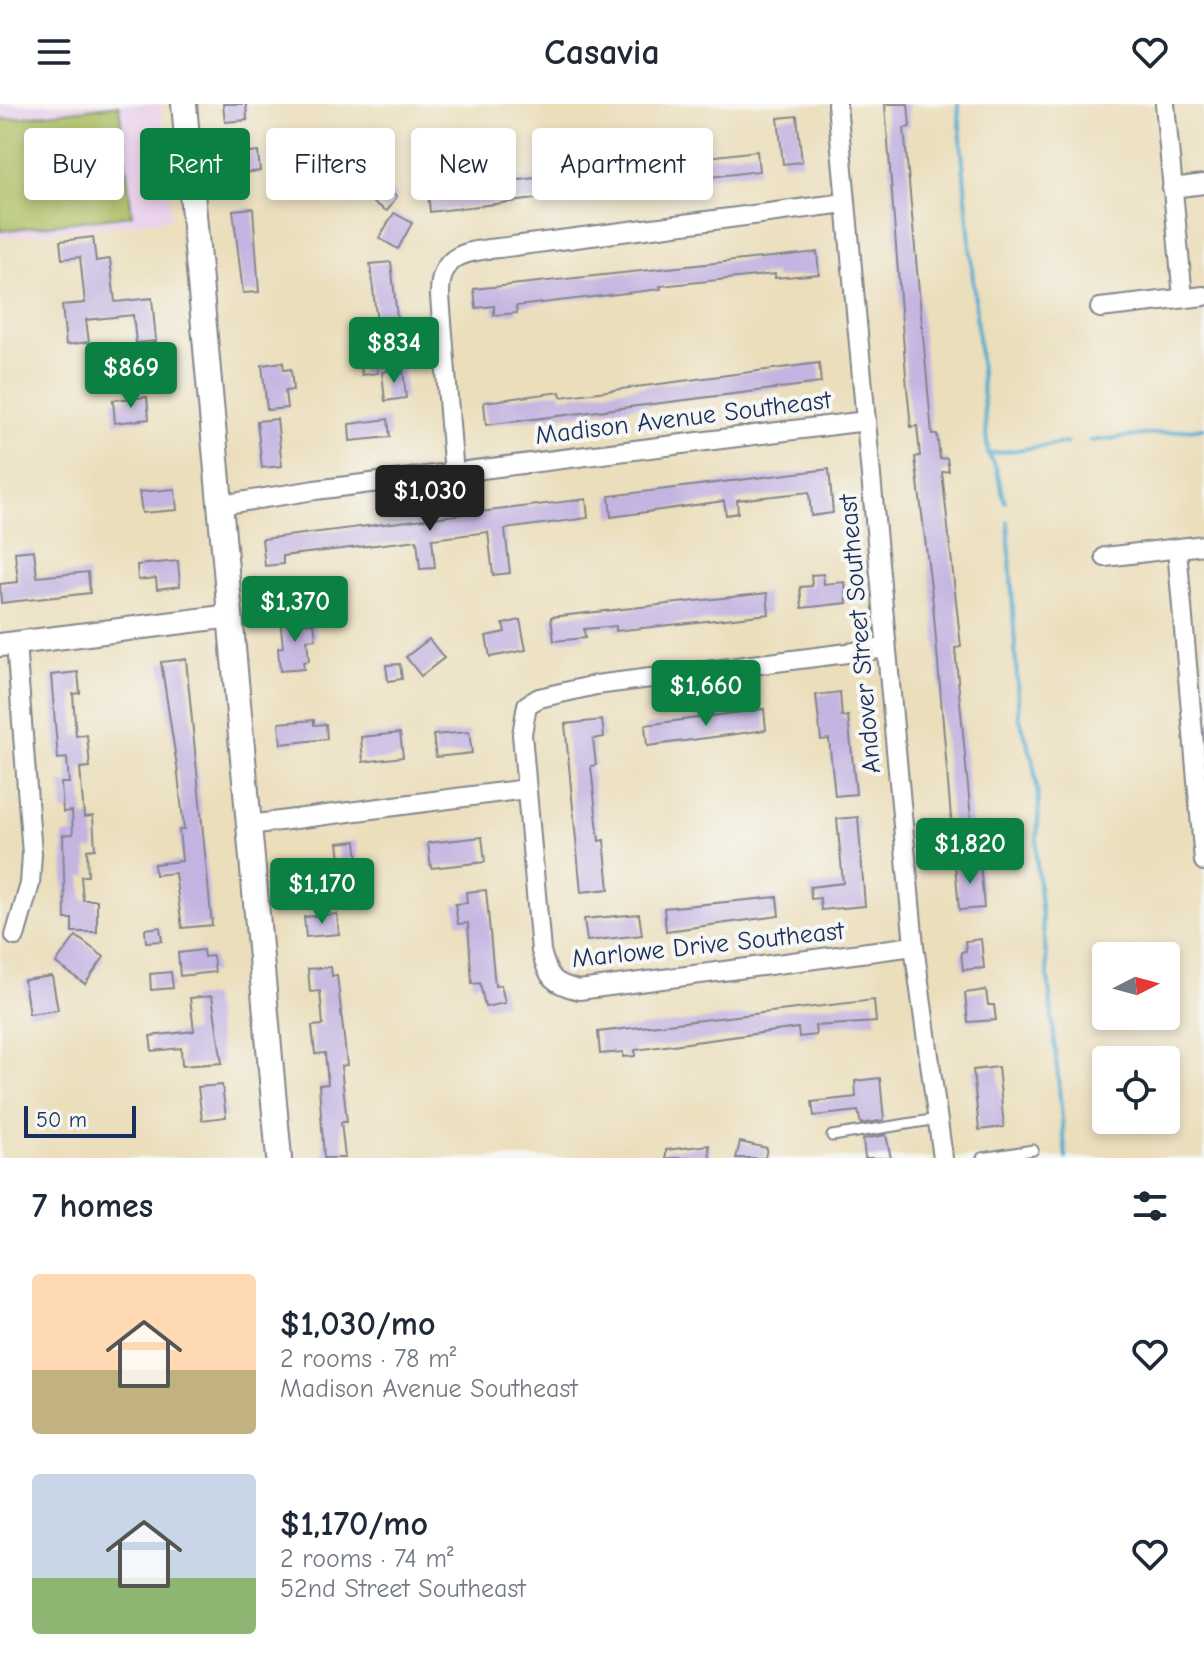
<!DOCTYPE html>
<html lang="en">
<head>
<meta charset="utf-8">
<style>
  :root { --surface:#fff; --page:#f6f6f7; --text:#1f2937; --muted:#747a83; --accent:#0b8043 }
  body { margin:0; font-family:"Comic Neue",sans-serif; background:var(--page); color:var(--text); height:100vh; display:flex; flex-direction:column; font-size:30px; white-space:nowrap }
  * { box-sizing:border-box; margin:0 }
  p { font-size:26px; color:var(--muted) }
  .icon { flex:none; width:44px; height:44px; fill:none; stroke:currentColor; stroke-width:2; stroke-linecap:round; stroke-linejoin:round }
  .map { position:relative; height:1054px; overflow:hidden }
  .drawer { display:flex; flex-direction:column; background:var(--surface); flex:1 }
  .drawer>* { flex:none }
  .guide { position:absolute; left:24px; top:24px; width:800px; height:72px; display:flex; gap:16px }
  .needle { width:52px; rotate:84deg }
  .fabs { position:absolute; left:1092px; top:838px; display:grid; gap:16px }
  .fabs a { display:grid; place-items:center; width:88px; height:88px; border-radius:8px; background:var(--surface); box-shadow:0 4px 12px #0003; font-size:40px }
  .scale { position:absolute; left:24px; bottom:20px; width:112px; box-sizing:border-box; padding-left:8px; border:4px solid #1b2f5e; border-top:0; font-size:22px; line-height:28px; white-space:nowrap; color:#1b2f5e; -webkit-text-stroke:6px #f6f6f2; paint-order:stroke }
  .price { position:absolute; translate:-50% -68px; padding:0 18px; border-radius:8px; background:var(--accent); color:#fff; font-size:26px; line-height:52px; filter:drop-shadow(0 2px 4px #0008) }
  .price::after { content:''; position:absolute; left:50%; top:48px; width:24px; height:18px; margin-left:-12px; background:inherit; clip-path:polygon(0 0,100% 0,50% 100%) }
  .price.current { background:#222; color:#fff }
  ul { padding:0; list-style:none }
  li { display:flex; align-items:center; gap:24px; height:200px; padding:0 32px }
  li span { display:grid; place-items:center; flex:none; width:224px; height:160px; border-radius:8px; color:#555 }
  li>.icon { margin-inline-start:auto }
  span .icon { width:96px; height:96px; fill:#fffc; stroke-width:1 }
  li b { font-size:34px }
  h2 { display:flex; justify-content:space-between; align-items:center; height:96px; padding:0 32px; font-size:34px }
  .pill { padding:0 28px; border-radius:8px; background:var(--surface); box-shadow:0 4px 12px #0003; font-size:28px; line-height:72px }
  .pill.current { background:var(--accent); color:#fff }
  header { display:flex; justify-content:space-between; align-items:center; height:104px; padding:0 32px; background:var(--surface); font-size:36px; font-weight:800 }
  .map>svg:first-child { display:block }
  .built { fill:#ead1ec }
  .pitch { fill:#abbd60; stroke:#63765f; stroke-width:2 }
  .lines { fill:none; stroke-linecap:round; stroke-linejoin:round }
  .stream { stroke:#51accf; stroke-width:4 }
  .building { fill:#c4b4e1 }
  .service-casing { stroke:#83868c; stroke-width:13 }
  .minor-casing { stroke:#83868c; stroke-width:22 }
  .tertiary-casing { stroke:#83868c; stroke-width:26 }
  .secondary-casing { stroke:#83868c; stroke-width:28 }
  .service { stroke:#fff; stroke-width:9 }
  .minor { stroke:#fff; stroke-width:18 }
  .tertiary { stroke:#fff; stroke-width:22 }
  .secondary { stroke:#fff; stroke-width:24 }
  .labels { text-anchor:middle; stroke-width:8; stroke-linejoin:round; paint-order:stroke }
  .street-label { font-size:26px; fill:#1b2f5e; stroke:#f6f6f2 }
</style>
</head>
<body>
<header><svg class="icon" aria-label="menu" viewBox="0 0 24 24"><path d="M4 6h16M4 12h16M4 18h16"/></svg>Casavia<svg class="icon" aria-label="heart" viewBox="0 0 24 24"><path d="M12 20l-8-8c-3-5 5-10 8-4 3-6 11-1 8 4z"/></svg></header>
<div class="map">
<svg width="1204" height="1054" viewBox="0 0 1204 1054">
  <rect width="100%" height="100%" fill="#f6f6f2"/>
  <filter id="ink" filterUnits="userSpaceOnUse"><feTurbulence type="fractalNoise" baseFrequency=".0125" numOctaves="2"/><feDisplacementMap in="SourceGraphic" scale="16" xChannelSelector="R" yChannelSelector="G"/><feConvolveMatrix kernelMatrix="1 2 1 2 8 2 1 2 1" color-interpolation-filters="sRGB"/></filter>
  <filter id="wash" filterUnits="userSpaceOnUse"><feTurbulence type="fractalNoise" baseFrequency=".006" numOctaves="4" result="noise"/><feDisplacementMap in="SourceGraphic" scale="32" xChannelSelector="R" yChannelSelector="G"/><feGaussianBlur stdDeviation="1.8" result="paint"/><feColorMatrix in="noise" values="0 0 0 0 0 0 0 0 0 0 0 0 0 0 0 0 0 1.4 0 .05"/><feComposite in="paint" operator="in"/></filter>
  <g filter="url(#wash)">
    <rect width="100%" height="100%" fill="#ebdebb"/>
    <polygon class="built" points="0,0 161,0 171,115 0,134"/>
    <polygon class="pitch" points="119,1 132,111 0,127 0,16"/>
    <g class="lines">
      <g class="stream">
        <polyline points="958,0 988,350 996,364 1005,398"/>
        <polyline points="1091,337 1204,324"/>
        <polyline points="988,350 1067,339"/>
        <polyline points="1008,418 1019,612 1033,656 1039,699 1036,752 1066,1054"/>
      </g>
    </g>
    <g id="blocks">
      <g class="building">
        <polygon points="223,0 246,0 247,16 225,18"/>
        <polygon points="885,0 908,0 910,23 904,24 932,330 937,330 940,355 947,354 949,367 942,368 961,543 955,544 973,736 953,738 933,500 915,353 920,352 917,322 911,323 907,284"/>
        <polygon points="797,12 802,58 783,60 778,14"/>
        <polygon points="460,46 463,83 757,47 759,67 430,108 428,88 447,86 443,48"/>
        <polygon points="258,48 260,67 234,70 232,51"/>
        <polygon points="384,84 397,92 387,107 374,99"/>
        <polygon points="253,104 259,188 243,189 233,106"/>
        <polygon points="394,109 412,119 398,145 379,134"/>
        <polygon points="93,133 96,157 110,155 115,198 152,194 156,237 136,239 133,211 86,216 89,238 66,241 62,201 85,199 80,153 62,155 60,137"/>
        <polygon points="817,148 819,170 775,174 775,170 660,182 661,185 516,202 517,209 494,211 494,202 476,204 474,185"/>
        <polygon points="391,158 400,241 380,244 370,160"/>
        <polygon points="376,252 378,269 362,271 360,254"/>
        <polygon points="283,258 284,266 291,265 293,286 285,287 287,304 267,306 262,261"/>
        <polygon points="819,259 821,279 486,321 484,298 560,288 561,293"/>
        <polygon points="403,265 406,294 385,297 382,268"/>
        <polygon points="147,293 149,315 115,319 113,296"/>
        <polygon points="277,315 282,362 262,364 257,317"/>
        <polygon points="388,315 390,333 350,337 349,320"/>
        <polygon points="829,365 833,409 811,412 809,388 737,396 738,409 726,411 724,397 611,413 609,392"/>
        <polygon points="175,385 177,406 142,409 139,388"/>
        <polygon points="586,395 588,414 505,425 510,469 493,471 488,428 432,435 435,464 420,465 417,436 283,452 283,460 265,462 262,435"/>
        <polygon points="34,446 37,473 88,468 90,489 1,499 0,480 18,478 15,448"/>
        <polygon points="178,457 180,482 157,485 156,474 138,476 137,461"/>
        <polygon points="823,470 824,480 845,478 847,499 802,504 800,483 812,482 811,471"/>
        <polygon points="767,489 769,510 616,527 616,522 584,525 585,534 554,537 551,513"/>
        <polygon points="295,512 296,520 314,519 316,535 307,536 309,557 303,558 304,565 280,567 278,544 283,543 280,513"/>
        <polygon points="520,516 526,546 490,553 486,532 505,528 503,520"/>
        <polygon points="429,535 444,554 421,572 406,553"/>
        <polygon points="186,555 212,821 182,824 175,769 155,771 154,760 182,757 179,726 184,725 177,662 161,558"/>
        <polygon points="400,560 402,575 388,577 386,561"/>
        <polygon points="78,568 80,589 73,590 76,632 87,631 90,663 80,664 84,713 93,712 95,745 87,746 88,772 81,772 83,796 97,796 97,828 72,828 72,815 65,815 63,731 73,730 72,707 63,708 61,679 69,679 67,654 58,655 51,571"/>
        <polygon points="840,588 842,613 848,612 856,690 835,692 829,635 821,636 816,591"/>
        <polygon points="764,605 766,626 647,642 645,621"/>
        <polygon points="314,616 314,621 326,620 327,635 281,640 279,619"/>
        <polygon points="602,616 604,633 593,635 596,661 591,662 599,737 604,736 609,785 581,788 565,620"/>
        <polygon points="469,628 472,649 436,653 433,631"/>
        <polygon points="400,629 403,653 363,658 361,633"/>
        <polygon points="858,713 865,802 821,806 820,794 811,795 810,783 843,779 837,715"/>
        <polygon points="482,733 485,758 431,764 428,739"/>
        <polygon points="356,737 358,754 340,756 338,739"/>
        <polygon points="317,756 320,786 299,789 296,759"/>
        <polygon points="980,758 984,804 959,806 955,760"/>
        <polygon points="486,786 495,882 501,881 505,899 485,903 480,879 472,880 468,819 458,820 455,800 467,799 466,788"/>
        <polygon points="777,793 779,812 666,827 664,804"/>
        <polygon points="337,810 339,830 306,833 304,813"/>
        <polygon points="639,810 642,831 587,837 584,815"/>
        <polygon points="160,823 162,837 146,838 145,825"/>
        <polygon points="76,832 104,853 85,880 56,859"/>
        <polygon points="981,835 984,864 963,866 961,848 966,847 965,837"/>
        <polygon points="203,846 204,853 213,852 215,868 180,872 178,849"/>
        <polygon points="331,863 332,872 337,871 347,961 341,962 347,1018 341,1018 345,1054 324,1054 319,981 328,980 325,949 315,950 312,922 323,921 320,887 310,888 308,865"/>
        <polygon points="171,868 173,884 151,886 150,870"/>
        <polygon points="52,872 58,906 29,910 24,876"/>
        <polygon points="986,886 988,901 994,901 996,916 968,918 965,889"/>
        <polygon points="212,892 222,959 182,962 181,944 152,947 150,932 194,927 190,894"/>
        <polygon points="874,896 876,918 815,922 816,931 799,933 798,924 635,946 635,952 623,953 623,948 600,950 598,928"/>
        <polygon points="998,963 1004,1023 979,1026 973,966"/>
        <polygon points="880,974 884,1016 861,1020 858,1007 814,1012 812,998 856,993 855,977"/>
        <polygon points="222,981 226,1013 202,1016 198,983"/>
        <polygon points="886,1031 891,1054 865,1054 863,1035"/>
        <polygon points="740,1038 767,1044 765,1054 736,1054"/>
        <polygon points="709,1041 710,1054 666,1054 666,1046"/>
      </g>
    </g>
  </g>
  <g filter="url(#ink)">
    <use href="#blocks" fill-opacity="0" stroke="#83868c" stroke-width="2"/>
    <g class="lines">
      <defs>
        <g id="service">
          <polyline points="832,1032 938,1015"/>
          <polyline points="982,1054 1033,1046"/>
        </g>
        <g id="minor">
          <polyline points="837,0 914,842 943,1054"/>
          <polyline points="1165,0 1183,194"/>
          <polyline points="1172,84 1204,80"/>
          <polyline points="1100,204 1204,192"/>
          <path d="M454,371L440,192C439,143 475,148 514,142L845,99"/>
          <polyline points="221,401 315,386 866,317"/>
          <polyline points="1177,445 1204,757"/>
          <polyline points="1105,453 1204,441"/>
          <path d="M886,544L596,581L539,594L527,601L522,630L541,847C548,874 553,880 579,886L914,842"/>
          <polyline points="249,721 526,685"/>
          <polyline points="15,832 30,780 32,750 16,539"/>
        </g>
        <polyline id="tertiary" points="0,541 231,512"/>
        <polyline id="secondary" points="184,0 279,1054"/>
      </defs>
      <use href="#service" class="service-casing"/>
      <use href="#minor" class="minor-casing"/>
      <use href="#tertiary" class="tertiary-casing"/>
      <use href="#secondary" class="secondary-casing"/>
      <use href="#service" class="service"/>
      <use href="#minor" class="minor"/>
      <use href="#tertiary" class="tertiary"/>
      <use href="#secondary" class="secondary"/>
    </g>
  </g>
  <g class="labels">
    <g class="street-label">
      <text transform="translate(683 313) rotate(-7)" y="9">Madison Avenue Southeast</text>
      <text transform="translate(859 530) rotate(-95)" y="9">Andover Street Southeast</text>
      <text transform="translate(708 840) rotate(-6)" y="9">Marlowe Drive Southeast</text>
    </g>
  </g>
</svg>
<div class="fabs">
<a><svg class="needle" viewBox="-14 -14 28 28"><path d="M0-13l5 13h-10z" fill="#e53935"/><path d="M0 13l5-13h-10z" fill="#747a83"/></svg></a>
<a><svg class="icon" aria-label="locate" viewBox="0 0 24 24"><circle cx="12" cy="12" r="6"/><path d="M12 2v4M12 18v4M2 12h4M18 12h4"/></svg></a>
</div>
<div class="scale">50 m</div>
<b class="price" style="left:394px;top:281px">$834</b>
<b class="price" style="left:131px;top:306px">$869</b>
<b class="price current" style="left:430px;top:429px">$1,030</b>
<b class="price" style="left:295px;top:540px">$1,370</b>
<b class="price" style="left:706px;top:624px">$1,660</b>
<b class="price" style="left:970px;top:782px">$1,820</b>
<b class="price" style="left:322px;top:822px">$1,170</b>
<div class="guide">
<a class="pill">Buy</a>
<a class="pill current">Rent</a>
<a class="pill">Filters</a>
<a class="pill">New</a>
<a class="pill">Apartment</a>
</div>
</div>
<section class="drawer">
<h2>7 homes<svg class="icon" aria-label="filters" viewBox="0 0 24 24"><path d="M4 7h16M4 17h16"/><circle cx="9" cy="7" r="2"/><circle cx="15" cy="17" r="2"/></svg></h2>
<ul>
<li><span style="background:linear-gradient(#ffd9b3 60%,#c2b280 0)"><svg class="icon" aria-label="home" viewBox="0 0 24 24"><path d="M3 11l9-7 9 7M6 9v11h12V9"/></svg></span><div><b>$1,030/mo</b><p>2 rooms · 78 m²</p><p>Madison Avenue Southeast</p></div><svg class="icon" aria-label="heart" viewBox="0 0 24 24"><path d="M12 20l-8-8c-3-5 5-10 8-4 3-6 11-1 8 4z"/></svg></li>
<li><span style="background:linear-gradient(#c9d6e8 65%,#8fb573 0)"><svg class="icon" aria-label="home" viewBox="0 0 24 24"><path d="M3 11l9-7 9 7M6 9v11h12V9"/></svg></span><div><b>$1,170/mo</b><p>2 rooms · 74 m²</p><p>52nd Street Southeast</p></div><svg class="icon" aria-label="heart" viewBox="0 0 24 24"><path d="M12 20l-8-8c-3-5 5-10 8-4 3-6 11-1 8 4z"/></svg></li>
</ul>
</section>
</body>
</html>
